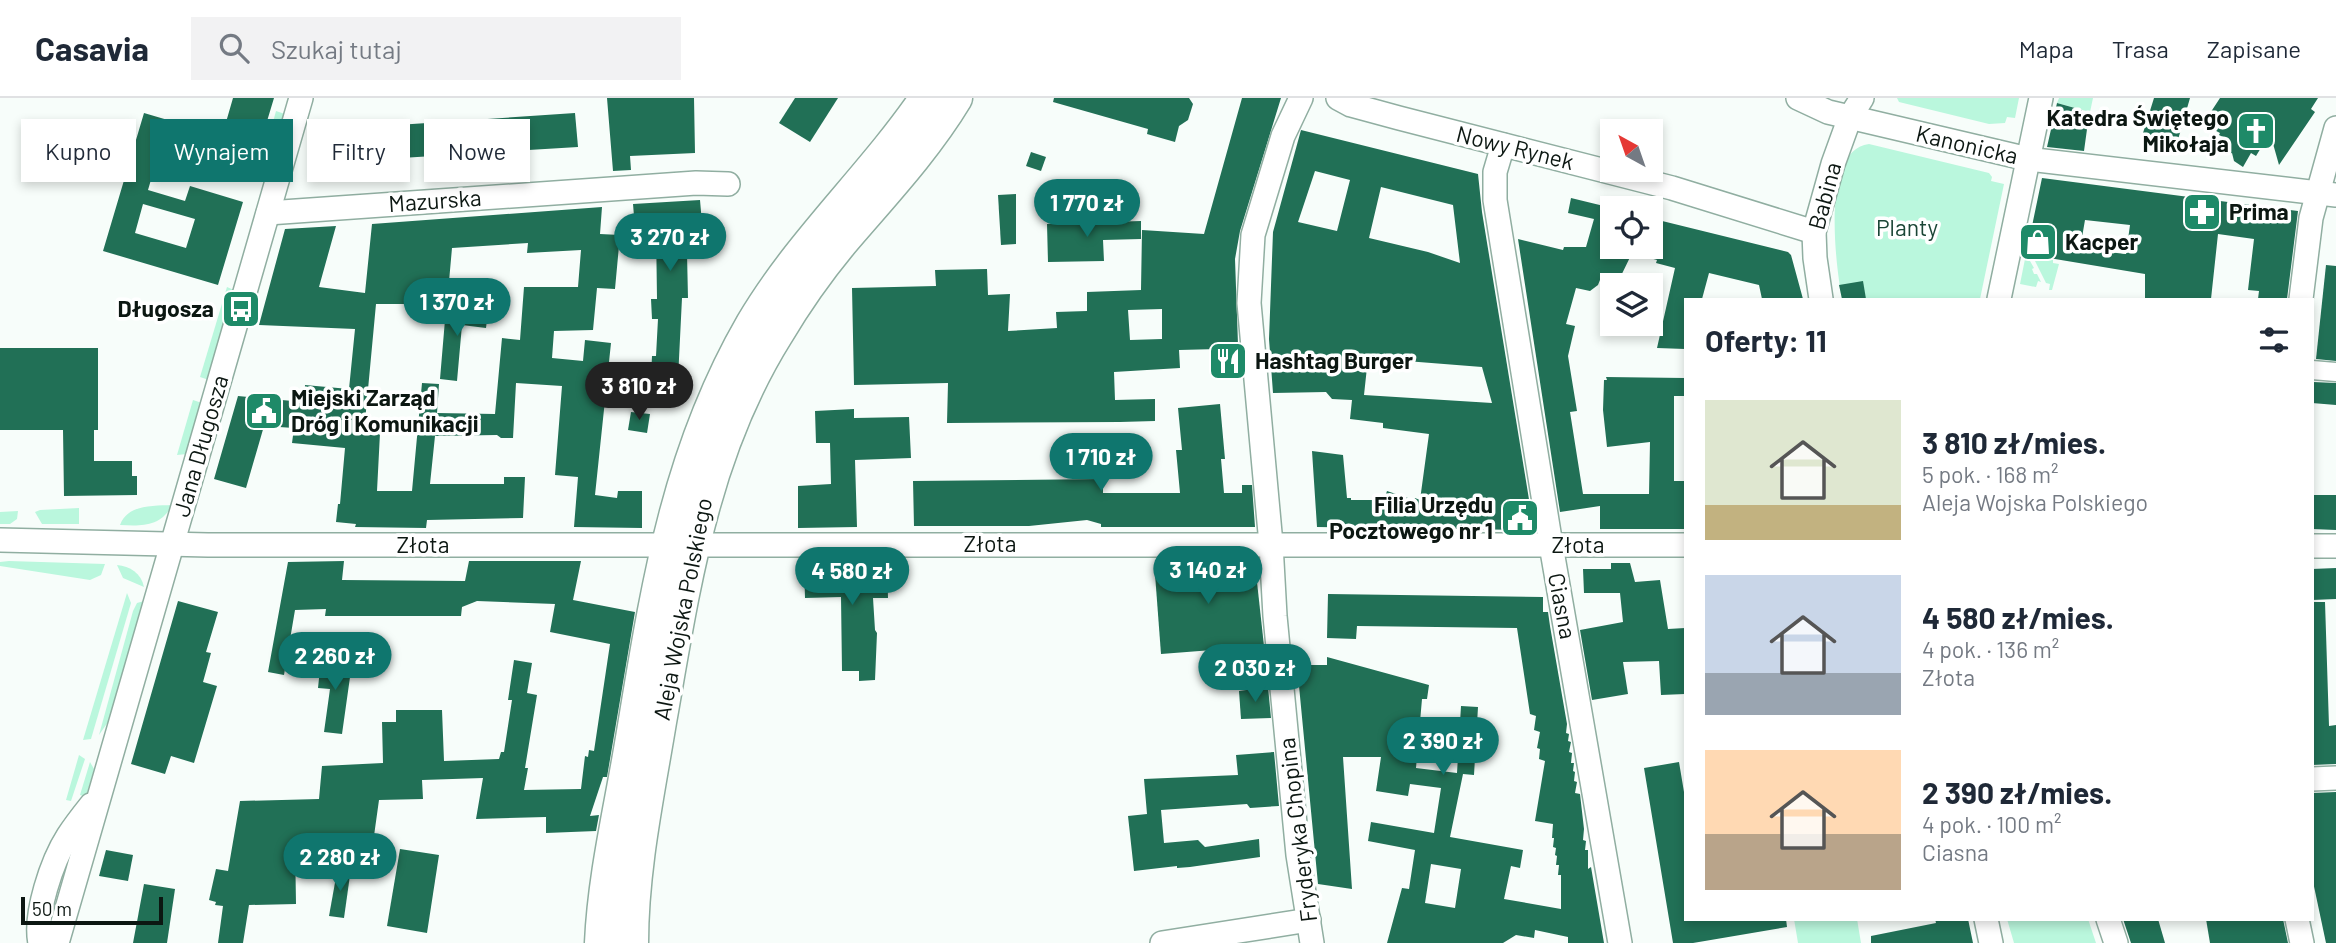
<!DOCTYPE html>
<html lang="pl">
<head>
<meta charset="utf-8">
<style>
  :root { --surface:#fff; --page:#f2f2f3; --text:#1f2937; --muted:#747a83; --line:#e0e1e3; --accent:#0f766e }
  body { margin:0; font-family:Barlow,sans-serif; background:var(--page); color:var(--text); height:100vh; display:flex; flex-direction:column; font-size:26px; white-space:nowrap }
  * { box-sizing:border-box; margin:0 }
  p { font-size:23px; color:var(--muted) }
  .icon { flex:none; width:38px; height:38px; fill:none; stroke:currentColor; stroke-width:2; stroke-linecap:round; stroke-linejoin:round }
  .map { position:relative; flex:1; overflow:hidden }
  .sheet { position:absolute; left:1684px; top:200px; width:630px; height:623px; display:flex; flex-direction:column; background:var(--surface); border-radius:0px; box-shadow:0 4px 10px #0003 }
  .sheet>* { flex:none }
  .hud { position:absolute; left:21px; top:21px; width:665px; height:63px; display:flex; gap:14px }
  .needle { width:46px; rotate:320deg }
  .buttons { position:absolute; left:1600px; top:21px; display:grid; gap:14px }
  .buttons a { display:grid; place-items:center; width:63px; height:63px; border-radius:0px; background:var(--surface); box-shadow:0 4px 10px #0003; font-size:35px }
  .scale { position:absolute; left:21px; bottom:18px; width:142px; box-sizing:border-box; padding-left:7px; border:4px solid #0c1712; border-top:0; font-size:19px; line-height:24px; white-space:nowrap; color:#0c1712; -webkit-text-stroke:5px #fff; paint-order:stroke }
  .price { position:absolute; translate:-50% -60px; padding:0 16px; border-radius:24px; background:var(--accent); color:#fff; font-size:23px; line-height:46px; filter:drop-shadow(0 2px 4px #0008) }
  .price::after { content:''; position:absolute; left:50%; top:42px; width:21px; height:16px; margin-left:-10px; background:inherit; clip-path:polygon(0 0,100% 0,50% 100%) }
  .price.on { background:#222; color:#fff }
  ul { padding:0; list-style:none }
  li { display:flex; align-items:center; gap:21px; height:175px; padding:0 21px }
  li span { display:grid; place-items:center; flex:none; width:196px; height:140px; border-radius:0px; color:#555 }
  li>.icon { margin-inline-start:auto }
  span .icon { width:84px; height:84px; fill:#fffc; stroke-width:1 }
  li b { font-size:30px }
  h2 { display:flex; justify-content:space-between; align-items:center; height:84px; padding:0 21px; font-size:30px }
  .pill { padding:0 24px; border-radius:0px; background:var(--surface); box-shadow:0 4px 10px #0003; font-size:24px; line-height:63px }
  .pill.on { background:var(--accent); color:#fff }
  header { display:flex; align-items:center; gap:42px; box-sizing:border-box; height:98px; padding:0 35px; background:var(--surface); border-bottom:2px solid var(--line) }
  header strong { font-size:33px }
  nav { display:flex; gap:38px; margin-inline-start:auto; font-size:24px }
  .search { width:490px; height:63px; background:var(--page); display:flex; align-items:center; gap:18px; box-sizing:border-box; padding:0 24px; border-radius:0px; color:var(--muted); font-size:26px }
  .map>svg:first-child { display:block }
  .green { fill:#baf7dd }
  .building { fill:#217056; fill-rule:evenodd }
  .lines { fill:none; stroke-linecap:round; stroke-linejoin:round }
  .pedestrian-casing { stroke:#90aea1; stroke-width:21 }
  .minor-casing { stroke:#90aea1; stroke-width:26 }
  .secondary-casing { stroke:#90aea1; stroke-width:35 }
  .pedestrian { stroke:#fff; stroke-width:18 }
  .minor { stroke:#fff; stroke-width:23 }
  .secondary { stroke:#fff; stroke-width:32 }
  .labels { text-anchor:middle; stroke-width:7; stroke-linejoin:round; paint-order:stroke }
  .poi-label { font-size:23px; font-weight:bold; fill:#0c1712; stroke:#fff; text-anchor:start }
  .street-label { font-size:23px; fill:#0c1712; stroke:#fff }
  .park-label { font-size:23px; fill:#1b4636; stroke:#fff }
</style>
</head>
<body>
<header>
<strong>Casavia</strong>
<div class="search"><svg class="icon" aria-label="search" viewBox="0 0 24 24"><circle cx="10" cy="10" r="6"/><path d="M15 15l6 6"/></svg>Szukaj tutaj</div>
<nav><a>Mapa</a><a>Trasa</a><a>Zapisane</a></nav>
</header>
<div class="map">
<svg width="2336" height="845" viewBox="0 0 2336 845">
  <rect width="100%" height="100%" fill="#f7fdfa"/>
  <g class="green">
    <polygon points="1897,0 2019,0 2015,20 2007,19 2005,25 1989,26 1899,4"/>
    <polygon points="2059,0 2093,0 2090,14 2057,5"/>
    <polygon points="276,13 285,16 272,64 263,61"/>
    <path d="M1869,46L1989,75L1992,79L1991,83L2004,86L1980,201H1842C1836,168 1820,52 1869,46Z"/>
    <polygon points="2026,156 2034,170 2032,171 2034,176 2037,176 2041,184 2038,183 2036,189 2020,186"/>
    <polygon points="2032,157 2053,162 2053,165 2059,166 2052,192 2049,192 2050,186 2046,185"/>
    <polygon points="227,189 234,192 209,282 200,279"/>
    <polygon points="193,302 202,305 187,356 177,357"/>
    <path d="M172,407C161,429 142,428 120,427C128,406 153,408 172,407Z"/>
    <polygon points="79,410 79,426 42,426 35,414 40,412"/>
    <polygon points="18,413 17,421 10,426 0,426 0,414"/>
    <polygon points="9,463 105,466 101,477 90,482 0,468 0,464"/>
    <path d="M117,467C130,468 141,475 144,489L123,480Z"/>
    <polygon points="127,495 131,505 91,641 83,642"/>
    <polygon points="144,503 108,624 99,637 133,513 137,505"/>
    <polygon points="79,657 85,661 71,703 66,702"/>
    <polygon points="90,664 94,671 86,699 80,697"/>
    <polygon points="1794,821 1857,821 1861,845 1798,845"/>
    <polygon points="2007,821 2088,821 2096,845 2014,845"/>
  </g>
  <g class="building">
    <path d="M233,0H274L255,63L164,37L148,92L185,103L190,88L243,104L218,187L103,153L144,15L222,38ZM143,106L195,121L186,150L135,135Z"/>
    <polygon points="607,0 694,0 695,55 630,58 631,72 613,73"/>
    <polygon points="795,0 838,0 810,44 779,25"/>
    <polygon points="1054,0 1189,0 1193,6 1188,22 1179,28 1175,44 1147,36 1148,31 1053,4"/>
    <path d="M1242,0H1281L1240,133L1235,161L1239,275L1219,276L1218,251L1179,252L1180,270L1114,274L1115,302L1155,301V323L1120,324L947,325L948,285L854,287L852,190L936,188L935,172L987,171L988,197L1010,196L1008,233L1057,230L1056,214L1087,213V194L1141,192L1142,132L1204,136ZM1162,211V241L1130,242L1128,212Z"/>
    <polygon points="2154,0 2190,0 2177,45 2143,35"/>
    <polygon points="2220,0 2318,0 2311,11 2315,14 2279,67 2270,35 2256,58 2251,55 2243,69 2234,63 2232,55 2224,57 2215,51 2223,39 2219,37 2220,35 2203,26"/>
    <polygon points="2057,5 2082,12 2078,22 2088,24 2084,53 2047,49"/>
    <polygon points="575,15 578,49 369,62 367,29"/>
    <path d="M1301,32L1478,76L1482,114L1534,432L1317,429L1312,353L1343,357L1347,400H1351V402H1384L1387,393L1414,402L1415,400L1420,402L1429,336L1383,330V325L1350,321L1352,302L1332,301L1326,294L1273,295L1269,241L1273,134ZM1315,73L1350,82L1337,133L1298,124ZM1381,89L1453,107L1460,165L1428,154L1369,140ZM1368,260L1482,269L1492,305L1364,297Z"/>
    <polygon points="1031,54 1046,59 1041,73 1026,68"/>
    <path d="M2042,80L2298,113L2287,201H2258L2259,193L2248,192L2254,141L2218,136L2211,201H2145V176L2043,159L2044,155L2027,152ZM2085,122L2130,127L2126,156L2080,151Z"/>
    <polygon points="1016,96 1016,146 1001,147 998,97"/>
    <polygon points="1571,100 1612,110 1612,149 1635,149 1617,186 1600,182 1598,187 1590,193 1576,190 1566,226 1575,228 1568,258 1577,313 1570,314 1583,396 1649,396 1650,344 1607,349 1603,312 1604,282 1607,282 1606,279 1685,280 1685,298 1674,298 1674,383 1685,383 1685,431 1600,431 1600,408 1560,414 1518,141 1563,152 1564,149 1586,149 1594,121 1568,115"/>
    <polygon points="700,102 702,125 698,126 698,154 687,155 688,200 682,200 678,281 651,279 652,258 656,258 658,221 652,221 651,201 657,201 656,129 635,130 633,106"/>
    <path d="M602,109L600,136L620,137L615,191L597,190L593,232L554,233L552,260L583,263L585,242L611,245L595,397L617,400L618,393H642V430L574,429L578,379L555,377L562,288L516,285L513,340H501L497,337L435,338L430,386H504V379H525L523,420L427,422L426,430L355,429L356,426L336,424L338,406H340L345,350L292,345L294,330L264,328L246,390L214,381L238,298L304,304L305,287L349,291L355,231L259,227L285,131L336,128L319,189L365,195L372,126ZM528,145L527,155L581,152L578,189H524L520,242L502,240L495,316L437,315L439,286L422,285L412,393H377L380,335L364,334L376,206H447L452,150Z"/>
    <polygon points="1650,120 1788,154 1791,157 1803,201 1762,201 1759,187 1709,175 1702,201 1685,201 1685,251 1657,250 1675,170 1656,165 1657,162 1650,160"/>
    <polygon points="1141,123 1141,141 1103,142 1104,163 1048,164 1047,126"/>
    <polygon points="2326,167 2336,168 2336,263 2316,261"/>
    <polygon points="1863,183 1866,201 1842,201 1839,187"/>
    <polygon points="446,210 488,214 486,230 462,227 457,283 440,281"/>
    <polygon points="0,250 98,250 98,332 94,332 94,363 132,363 132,378 137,378 137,397 64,398 63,332 0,332"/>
    <polygon points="2313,284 2336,285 2336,307 2312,305"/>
    <polygon points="1220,306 1225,361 1221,361 1224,395 1242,395 1242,387 1252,387 1255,429 1101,429 1101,426 1087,422 1029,428 914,428 913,383 1103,381 1103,395 1180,395 1176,352 1182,352 1178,310"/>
    <polygon points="854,311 854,320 909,319 911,360 855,362 857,429 798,430 798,388 831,386 830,345 816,345 815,313"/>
    <polygon points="631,314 650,316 647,335 628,332"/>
    <polygon points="2312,397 2336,397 2336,432 2312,431"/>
    <polygon points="1231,461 1247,464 1256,475 1264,548 1161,556 1155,476 1163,466"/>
    <polygon points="344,463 342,482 465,483 469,463 581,463 573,502 635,514 607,679 603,679 590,718 599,717 596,733 546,735 546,719 476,721 483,680 422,682 423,701 379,702 373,745 355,743 295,744 296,806 249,807 243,845 218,845 223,808 215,807 216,804 209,802 216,771 228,773 240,703 319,701 322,668 383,665 382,624 396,624 396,612 442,612 444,663 499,661 501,654 504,654 512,602 508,602 514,562 532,565 527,595 537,597 525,670 528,670 524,692 581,691 585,658 588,659 589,652 594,653 610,546 550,534 555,506 477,503 462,509 461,518 325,518 326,511 295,512 284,577 268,574 288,464"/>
    <polygon points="804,464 887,464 888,500 873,500 875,532 877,535 875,582 859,583 859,573 842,573 841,499 805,500"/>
    <polygon points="1611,465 1630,465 1635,484 1660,482 1668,531 1685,530 1685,596 1661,597 1659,563 1623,564 1628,596 1592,602 1580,532 1623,524 1620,495 1584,495 1583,471 1611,471"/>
    <polygon points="2336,470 2336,501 2312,502 2312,471"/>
    <path d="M1328,496L1543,499V514H1548L1550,528L1567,626L1566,635L1569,636L1568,643L1571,644L1569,654L1572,655L1571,665H1574L1573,673L1575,674L1574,683L1577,684L1575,695L1580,696L1584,731L1583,742L1586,743L1585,752H1588V771L1591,769L1604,845H1568V839L1535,832L1534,840L1516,837L1503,845H1387L1402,790L1409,791L1415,752L1368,743L1371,724L1434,735L1441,690L1410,686L1408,698L1376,693L1381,659H1343L1352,791L1318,786L1297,567H1327V559L1429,587L1427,601H1422L1416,670L1457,675L1461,608L1478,609L1474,677L1463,676L1450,739L1523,752L1520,770L1511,768L1504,801L1561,811V777H1558L1559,767H1556L1557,758L1555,757L1556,750L1553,749L1554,740H1552L1553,726L1535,723L1545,663L1539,661L1540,651L1537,650L1540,634L1534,632L1536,618L1530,616L1517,530L1357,528L1356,541L1327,540ZM1431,766L1461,771L1455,810L1425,805Z"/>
    <polygon points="178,503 218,514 206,554 211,555 203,584 217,588 194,665 171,658 165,676 131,666"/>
    <polygon points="2312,504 2325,504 2329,628 2336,627 2336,666 2312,667"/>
    <polygon points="321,561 352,565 342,636 324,634 330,591 318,590"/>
    <polygon points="1268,589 1271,620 1241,621 1239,593"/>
    <polygon points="1274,654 1279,708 1250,710 1247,706 1161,712 1164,745 1198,742 1205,749 1259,741 1260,759 1190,769 1177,770 1177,768 1134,773 1128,718 1147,716 1144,681 1238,677 1236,657"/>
    <polygon points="1679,664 1685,700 1685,821 1786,821 1787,829 1693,845 1673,845 1644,670"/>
    <polygon points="2336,694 2336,845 2326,845 2312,779 2312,695"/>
    <polygon points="400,751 439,757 427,835 387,828"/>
    <polygon points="106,752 133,757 128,783 99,778"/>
    <polygon points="338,768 351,770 344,820 329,818"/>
    <polygon points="144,786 175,791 167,845 133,845"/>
    <polygon points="1935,821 1968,821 1973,845 1871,845 1871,838 1936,825"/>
    <polygon points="2123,821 2158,821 2165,845 2131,845"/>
    <polygon points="2206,821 2283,821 2288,845 2210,845"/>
  </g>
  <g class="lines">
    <defs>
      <polyline id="pedestrian" points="2312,272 2336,274"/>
      <g id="minor">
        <polyline points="1301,0 1283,38 1253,137 1249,205 1271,446 1275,518 1298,757 1312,845"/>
        <polyline points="1338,0 1351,7 1399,20 1672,90 1814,134"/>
        <polyline points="1798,0 1828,14 2028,61 2336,97"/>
        <polyline points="1503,47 1495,74 1495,102 1551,447 1620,845"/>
        <polyline points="268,115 696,85 728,86"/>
        <polyline points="1821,201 1815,160 1814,134 1833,66 1850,19 1862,0"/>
        <polyline points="1999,201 2041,0"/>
        <polyline points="2301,201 2311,120 2336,30"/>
        <polyline points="0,442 208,447 1685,447"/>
        <polyline points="2312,448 2336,448"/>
        <polyline points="2312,681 2336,680"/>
        <polyline points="1986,821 1991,845"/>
        <polyline points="2108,821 2116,845"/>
        <polyline points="2297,821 2302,845"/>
        <path d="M40,845C34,816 52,763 68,738C75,727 83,717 91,707"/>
        <polyline points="57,845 301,0"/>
        <polyline points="1162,845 1309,822"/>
      </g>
      <g id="secondary">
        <path d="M601,845C604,778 620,712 631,646C656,497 675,359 752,226C801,143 872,79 926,0"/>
        <path d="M632,845C632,771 648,697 660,624C684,488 702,356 777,236C796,204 817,174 841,145C881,98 924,53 956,0"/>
      </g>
    </defs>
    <use href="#pedestrian" class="pedestrian-casing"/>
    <use href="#minor" class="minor-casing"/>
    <use href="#secondary" class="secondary-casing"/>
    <use href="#pedestrian" class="pedestrian"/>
    <use href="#minor" class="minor"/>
    <use href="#secondary" class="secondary"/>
  </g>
  <defs>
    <symbol id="church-square" viewBox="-11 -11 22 22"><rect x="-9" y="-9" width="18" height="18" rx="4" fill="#1e8a68" stroke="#fff"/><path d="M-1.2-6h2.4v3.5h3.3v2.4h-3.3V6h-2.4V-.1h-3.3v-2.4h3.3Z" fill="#fff"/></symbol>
    <symbol id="pharmacy-square" viewBox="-11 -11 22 22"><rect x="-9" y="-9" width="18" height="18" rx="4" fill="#1e8a68" stroke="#fff"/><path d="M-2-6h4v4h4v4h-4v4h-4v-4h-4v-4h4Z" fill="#fff"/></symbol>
    <symbol id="shop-square" viewBox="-11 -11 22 22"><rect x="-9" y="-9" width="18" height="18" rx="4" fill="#1e8a68" stroke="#fff"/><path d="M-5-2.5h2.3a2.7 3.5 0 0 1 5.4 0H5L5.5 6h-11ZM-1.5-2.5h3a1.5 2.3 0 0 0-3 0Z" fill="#fff"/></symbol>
    <symbol id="bus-square" viewBox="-11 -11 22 22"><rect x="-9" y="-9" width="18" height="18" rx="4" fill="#1e8a68" stroke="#fff"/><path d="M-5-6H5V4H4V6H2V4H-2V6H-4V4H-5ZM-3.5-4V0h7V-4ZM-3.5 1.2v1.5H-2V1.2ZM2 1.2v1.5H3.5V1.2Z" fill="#fff"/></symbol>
    <symbol id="restaurant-square" viewBox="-11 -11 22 22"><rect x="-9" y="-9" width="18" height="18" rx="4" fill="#1e8a68" stroke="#fff"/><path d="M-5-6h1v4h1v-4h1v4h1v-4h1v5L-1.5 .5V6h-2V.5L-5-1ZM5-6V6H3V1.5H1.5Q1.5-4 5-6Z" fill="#fff"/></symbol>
    <symbol id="civic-square" viewBox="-11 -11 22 22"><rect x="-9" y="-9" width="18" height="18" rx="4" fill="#1e8a68" stroke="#fff"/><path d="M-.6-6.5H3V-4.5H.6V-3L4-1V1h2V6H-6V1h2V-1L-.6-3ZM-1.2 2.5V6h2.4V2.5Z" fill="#fff"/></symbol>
  </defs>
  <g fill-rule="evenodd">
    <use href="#church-square" x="2234" y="11" width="44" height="44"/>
    <use href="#pharmacy-square" x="2180" y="92" width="44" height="44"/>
    <use href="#shop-square" x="2016" y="122" width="44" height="44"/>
    <use href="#bus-square" x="219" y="189" width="44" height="44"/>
    <use href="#restaurant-square" x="1206" y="241" width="44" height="44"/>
    <use href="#civic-square" x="242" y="291" width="44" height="44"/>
    <use href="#civic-square" x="1498" y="398" width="44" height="44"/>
  </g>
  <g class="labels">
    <g class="poi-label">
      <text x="2229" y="28" text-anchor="end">Katedra Świętego<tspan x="2229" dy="26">Mikołaja</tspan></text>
      <text x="2229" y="122">Prima</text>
      <text x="2065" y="152">Kacper</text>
      <text x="214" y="219" text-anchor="end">Długosza</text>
      <text x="1255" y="271">Hashtag Burger</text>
      <text x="291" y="308">Miejski Zarząd<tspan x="291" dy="26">Dróg i Komunikacji</tspan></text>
      <text x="1493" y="415" text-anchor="end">Filia Urzędu<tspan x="1493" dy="26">Pocztowego nr 1</tspan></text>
    </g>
    <g class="street-label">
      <text transform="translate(1967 47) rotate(13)" y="8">Kanonicka</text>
      <text transform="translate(1515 50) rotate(14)" y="8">Nowy Rynek</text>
      <text transform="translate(1825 98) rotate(-75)" y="8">Babina</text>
      <text transform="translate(435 103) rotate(-4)" y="8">Mazurska</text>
      <text transform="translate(201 348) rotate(-74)" y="8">Jana Długosza</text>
      <text x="990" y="454">Złota</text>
      <text x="423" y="455">Złota</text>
      <text x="1578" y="455">Złota</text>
      <text transform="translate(1562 508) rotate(79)" y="8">Ciasna</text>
      <text transform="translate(683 511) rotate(-79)" y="8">Aleja Wojska Polskiego</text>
      <text transform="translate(1298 732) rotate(-97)" y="8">Fryderyka Chopina</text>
    </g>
    <g class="park-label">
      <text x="1907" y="138">Planty</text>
    </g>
  </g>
</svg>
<div class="buttons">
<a><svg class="needle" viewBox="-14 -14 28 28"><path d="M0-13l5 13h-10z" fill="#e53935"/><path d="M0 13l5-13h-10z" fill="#747a83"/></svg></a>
<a><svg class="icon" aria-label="locate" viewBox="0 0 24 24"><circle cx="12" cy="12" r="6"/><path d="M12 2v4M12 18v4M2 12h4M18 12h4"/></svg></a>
<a><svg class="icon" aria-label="layers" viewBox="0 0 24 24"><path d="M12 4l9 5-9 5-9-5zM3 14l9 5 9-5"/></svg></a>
</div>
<div class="scale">50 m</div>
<b class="price" style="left:1087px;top:141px">1 770 zł</b>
<b class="price" style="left:670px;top:175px">3 270 zł</b>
<b class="price" style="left:457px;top:240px">1 370 zł</b>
<b class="price on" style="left:639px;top:324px">3 810 zł</b>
<b class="price" style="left:1101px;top:395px">1 710 zł</b>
<b class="price" style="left:1208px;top:508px">3 140 zł</b>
<b class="price" style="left:852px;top:509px">4 580 zł</b>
<b class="price" style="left:335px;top:594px">2 260 zł</b>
<b class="price" style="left:1255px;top:606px">2 030 zł</b>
<b class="price" style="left:1443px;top:679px">2 390 zł</b>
<b class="price" style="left:340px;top:795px">2 280 zł</b>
<div class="hud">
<a class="pill">Kupno</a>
<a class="pill on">Wynajem</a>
<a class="pill">Filtry</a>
<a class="pill">Nowe</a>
</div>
<section class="sheet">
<h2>Oferty: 11<svg class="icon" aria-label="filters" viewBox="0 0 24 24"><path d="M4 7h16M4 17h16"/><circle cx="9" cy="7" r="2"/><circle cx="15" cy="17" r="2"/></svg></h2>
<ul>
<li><span style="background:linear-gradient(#dfe7d0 75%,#c2b280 0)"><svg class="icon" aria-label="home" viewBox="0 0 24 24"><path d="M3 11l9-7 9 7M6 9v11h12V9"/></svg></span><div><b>3 810 zł/mies.</b><p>5 pok. · 168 m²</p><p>Aleja Wojska Polskiego</p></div></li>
<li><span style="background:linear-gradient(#c9d6e8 70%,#9aa5b1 0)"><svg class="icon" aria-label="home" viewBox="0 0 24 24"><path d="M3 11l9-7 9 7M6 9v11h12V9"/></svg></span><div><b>4 580 zł/mies.</b><p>4 pok. · 136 m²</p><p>Złota</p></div></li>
<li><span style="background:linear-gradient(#ffd9b3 60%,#b9a48a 0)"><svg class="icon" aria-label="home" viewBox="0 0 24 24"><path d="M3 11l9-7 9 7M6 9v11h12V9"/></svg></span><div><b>2 390 zł/mies.</b><p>4 pok. · 100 m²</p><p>Ciasna</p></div></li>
</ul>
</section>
</div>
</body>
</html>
